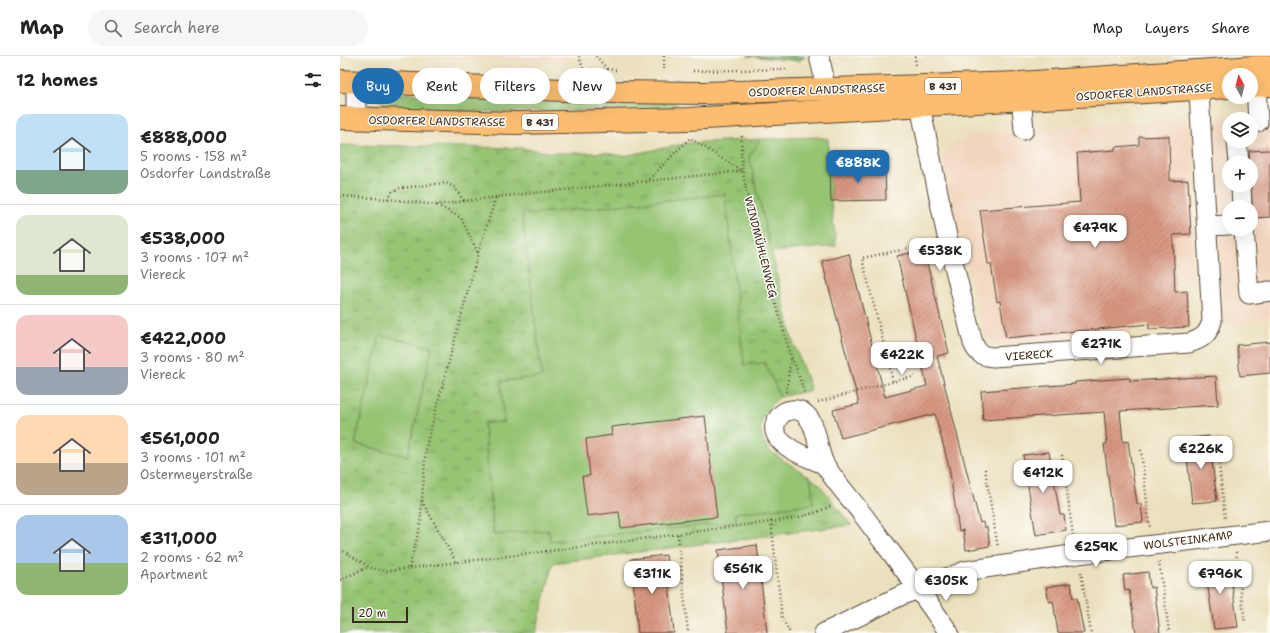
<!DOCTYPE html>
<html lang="en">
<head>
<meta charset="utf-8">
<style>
  :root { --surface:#fff; --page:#f6f6f6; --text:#222; --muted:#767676; --line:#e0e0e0; --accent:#1f6fb2 }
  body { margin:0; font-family:"Shantell Sans",sans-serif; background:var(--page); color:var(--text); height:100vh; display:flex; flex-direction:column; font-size:15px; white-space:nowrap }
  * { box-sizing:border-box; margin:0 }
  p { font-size:13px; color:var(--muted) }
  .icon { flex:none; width:22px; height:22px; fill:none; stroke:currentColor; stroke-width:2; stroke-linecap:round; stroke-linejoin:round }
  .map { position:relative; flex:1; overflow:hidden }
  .panel { display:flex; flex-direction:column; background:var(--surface); width:340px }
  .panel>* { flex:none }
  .guide { position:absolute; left:12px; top:12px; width:380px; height:36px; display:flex; gap:8px }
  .needle { width:26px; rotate:353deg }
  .fabs { position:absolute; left:882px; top:12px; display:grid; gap:8px }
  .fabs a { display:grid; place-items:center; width:36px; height:36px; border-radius:50%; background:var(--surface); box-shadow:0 4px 16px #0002; font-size:20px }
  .scale { position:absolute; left:12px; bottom:10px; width:56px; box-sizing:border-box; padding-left:4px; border:2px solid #3b2a1e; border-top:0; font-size:11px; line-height:14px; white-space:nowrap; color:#3b2a1e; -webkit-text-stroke:3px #fdfcf7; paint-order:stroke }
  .price { position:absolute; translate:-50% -34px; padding:0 9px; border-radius:8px; background:#fff; color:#222; font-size:13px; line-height:26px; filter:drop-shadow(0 1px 2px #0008) }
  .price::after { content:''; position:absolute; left:50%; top:24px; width:12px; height:9px; margin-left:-6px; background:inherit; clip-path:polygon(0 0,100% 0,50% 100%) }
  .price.on { background:var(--accent); color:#fff }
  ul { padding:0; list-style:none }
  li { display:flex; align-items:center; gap:12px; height:100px; padding:0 16px }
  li+li { border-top:1px solid var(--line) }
  li span { display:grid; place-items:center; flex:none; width:112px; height:80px; border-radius:12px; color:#555 }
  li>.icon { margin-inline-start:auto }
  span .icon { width:48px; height:48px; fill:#fffc; stroke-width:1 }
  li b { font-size:17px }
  h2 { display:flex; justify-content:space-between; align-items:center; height:48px; padding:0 16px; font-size:17px }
  .chip { padding:0 14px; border-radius:18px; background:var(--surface); box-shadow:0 4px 16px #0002; font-size:14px; line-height:36px }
  .chip.on { background:var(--accent); color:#fff }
  header { display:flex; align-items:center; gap:24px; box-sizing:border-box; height:56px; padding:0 20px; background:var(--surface); border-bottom:1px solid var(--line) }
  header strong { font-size:19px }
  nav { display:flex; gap:22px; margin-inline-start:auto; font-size:14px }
  .search { width:280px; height:36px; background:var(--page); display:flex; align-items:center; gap:10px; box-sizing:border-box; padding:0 14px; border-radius:22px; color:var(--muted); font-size:15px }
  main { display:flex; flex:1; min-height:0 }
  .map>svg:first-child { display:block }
  .built { fill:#f2d5be; fill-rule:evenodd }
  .green { fill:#96c473; stroke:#687748 }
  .forest { fill:url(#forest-crowns); stroke:#5a6a42 }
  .park { fill:url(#park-tufts); stroke:#687748; fill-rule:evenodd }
  .building { fill:url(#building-hatch) }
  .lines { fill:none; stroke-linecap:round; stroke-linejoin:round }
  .minor-casing { stroke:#554536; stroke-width:21 }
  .major-casing { stroke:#554536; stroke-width:24 }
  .path { stroke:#554536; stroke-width:2.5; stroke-dasharray:1 3; stroke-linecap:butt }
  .minor { stroke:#fff; stroke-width:19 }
  .major { stroke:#fcbd6f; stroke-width:22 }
  .labels { text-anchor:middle; stroke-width:3; stroke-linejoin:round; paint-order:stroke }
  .shield { fill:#fdfcf7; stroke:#75695f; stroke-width:1 }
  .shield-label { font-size:10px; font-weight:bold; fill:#3b2a1e }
  .street-label { font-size:11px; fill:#3b2a1e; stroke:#fdfcf7 }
</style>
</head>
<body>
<header>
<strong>Map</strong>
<div class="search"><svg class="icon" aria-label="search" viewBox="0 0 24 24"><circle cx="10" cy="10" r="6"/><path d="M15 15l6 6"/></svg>Search here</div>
<nav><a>Map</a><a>Layers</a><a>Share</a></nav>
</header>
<main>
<section class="panel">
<h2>12 homes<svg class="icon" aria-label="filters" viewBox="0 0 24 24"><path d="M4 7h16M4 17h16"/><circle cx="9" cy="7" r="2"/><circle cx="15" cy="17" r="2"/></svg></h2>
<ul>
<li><span style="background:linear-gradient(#bfe0f5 70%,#7fa58c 0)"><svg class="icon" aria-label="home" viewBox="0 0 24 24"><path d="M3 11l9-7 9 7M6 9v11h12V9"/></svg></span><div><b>€888,000</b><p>5 rooms · 158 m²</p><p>Osdorfer Landstraße</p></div></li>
<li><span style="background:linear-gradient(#dfe7d0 75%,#8fb573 0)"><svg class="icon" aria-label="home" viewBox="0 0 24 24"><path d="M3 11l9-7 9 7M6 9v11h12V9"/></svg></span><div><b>€538,000</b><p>3 rooms · 107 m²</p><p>Viereck</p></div></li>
<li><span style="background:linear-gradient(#f6c9c9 65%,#9aa5b1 0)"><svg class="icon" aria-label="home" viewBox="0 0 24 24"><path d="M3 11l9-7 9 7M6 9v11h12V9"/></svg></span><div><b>€422,000</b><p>3 rooms · 80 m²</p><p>Viereck</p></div></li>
<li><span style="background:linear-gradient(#ffd9b3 60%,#b9a48a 0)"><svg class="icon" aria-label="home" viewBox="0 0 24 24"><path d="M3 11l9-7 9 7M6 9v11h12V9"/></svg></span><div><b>€561,000</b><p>3 rooms · 101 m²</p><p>Ostermeyerstraße</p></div></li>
<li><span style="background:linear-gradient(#a9c7e8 60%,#8fb573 0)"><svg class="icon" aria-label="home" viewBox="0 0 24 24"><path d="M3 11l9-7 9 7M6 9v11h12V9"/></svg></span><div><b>€311,000</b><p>2 rooms · 62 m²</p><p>Apartment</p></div></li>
</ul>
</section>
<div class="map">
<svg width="930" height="577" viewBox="0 0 930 577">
  <defs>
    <pattern id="forest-crowns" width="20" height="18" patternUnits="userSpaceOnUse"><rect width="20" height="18" fill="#78aa65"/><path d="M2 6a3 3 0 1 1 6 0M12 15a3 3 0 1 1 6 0" fill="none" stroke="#648b53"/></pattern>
    <pattern id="park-tufts" width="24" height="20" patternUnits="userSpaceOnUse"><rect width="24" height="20" fill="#96c473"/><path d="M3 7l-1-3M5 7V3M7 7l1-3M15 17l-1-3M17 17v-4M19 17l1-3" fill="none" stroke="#7c9f5e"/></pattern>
    <pattern id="building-hatch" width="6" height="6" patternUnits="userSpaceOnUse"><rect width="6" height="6" fill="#d89781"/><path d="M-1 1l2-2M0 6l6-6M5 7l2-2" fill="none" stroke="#b07b69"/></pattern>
  </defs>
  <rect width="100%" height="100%" fill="#fdfcf7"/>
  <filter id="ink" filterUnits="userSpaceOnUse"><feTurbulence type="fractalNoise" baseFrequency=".025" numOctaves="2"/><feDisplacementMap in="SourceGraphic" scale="8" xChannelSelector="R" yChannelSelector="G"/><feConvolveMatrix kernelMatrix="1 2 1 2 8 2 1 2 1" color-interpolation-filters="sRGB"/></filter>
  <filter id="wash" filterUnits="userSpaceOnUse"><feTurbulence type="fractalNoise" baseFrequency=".012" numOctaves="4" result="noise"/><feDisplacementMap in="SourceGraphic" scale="16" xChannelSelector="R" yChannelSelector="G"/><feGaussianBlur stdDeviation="0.9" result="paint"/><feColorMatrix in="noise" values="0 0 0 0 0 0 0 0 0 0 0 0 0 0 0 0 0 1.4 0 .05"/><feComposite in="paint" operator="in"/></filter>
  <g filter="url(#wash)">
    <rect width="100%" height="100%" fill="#ebe0bd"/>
    <g class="built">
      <polygon points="54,0 229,0 230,7"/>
      <path d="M930,57V262L883,270L875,75L879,61ZM889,63H911V85H889ZM889,107H911V129H889ZM889,151H911V173H889Z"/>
      <polygon points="838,64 851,72 855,81 853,222 790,225 794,277 659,289 645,281 603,113 603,101 607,93 629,80 642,77"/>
    </g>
    <g class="green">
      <polygon points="28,36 240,46 337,46 337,52 163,56 56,53 35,43"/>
      <polygon points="477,81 488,83 491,145 496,190 431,196 409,100 420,83"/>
      <path d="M385,138L405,309L425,307L440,341C420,356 413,376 431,396L471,422L473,448L396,457V466L210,485L209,474L154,480L144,367L164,366L161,325L202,321L182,159Z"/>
      <polygon points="40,279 92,291 68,400 15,388"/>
    </g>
    <polygon class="forest" points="407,0 466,0 459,5"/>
    <path class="park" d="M420,83L409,101L452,283L471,334L440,341L425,307L404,309L385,138L182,159L202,321L161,325L164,366L144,367L153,479L209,474L210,485L396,466V457L473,448L471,422L480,429L511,469L213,507L196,577H0V89L180,92L214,97H265L283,100L349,87ZM40,279L92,291L68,400L15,388Z"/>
    <g id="blocks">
      <g class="building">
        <polygon points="829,80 830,125 848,124 851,178 833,179 835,236 847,235 849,271 809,273 809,268 666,282 660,245 657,246 651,208 648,208 640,154 740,146 737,97 775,94 775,91 799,89 799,81"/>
        <polygon points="930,94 930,161 913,162 909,95"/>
        <polygon points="545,111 546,144 491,145 490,112"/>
        <polygon points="584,194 609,297 597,300 640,467 643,466 644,471 647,471 650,490 626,494 623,474 619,475 609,411 595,358 501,382 493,354 519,348 482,205 509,198 545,341 587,330 557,200"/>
        <polygon points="930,286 930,317 900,320 897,289"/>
        <polygon points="876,320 878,349 780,355 783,386 788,385 797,448 801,448 803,466 774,469 764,388 767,388 764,356 643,364 641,335 735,328 735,326 762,324 790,322 790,325"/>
        <polygon points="365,360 377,461 281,472 279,456 247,460 242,420 250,420 246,383 272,379 271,371"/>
        <polygon points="869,380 877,445 852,447 845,383"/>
        <polygon points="709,396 720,459 724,459 726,474 696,479 683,399"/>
        <polygon points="417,489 427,577 388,577 378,494"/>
        <polygon points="326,499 334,577 298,577 291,503"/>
        <polygon points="885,506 887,523 891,522 898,571 874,573 867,525 862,525 860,509"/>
        <polygon points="808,516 810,532 814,531 820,577 796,577 789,534 785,535 783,519"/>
        <polygon points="731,527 733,542 737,542 744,577 718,577 713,545 709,546 706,531"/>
      </g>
    </g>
  </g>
  <g filter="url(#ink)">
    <use href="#blocks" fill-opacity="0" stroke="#554536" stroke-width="1"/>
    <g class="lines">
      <defs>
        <g id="minor">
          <polyline points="479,0 483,17 484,33"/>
          <polyline points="680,28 684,74"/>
          <polyline points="916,29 918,66"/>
          <path d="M577,35L608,185L633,287C637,297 642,300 653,301L849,287C862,283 868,279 872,265L858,19"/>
          <polyline points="16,63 16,26"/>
          <polyline points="897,85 899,107"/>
          <polyline points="901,129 902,151"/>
          <polyline points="867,170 889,169"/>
          <polyline points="904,173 909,238 930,235"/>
          <path d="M484,408C469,402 420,386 439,361C445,353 458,351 465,358C479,371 476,393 485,409C495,426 511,443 523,459C552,498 582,536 609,577"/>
          <polyline points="484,577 560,540 625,515 738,498 930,475"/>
        </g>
        <g id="major">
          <polyline points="0,25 273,36 363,37 680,27 930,10"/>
          <polyline points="911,30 930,29"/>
          <polyline points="0,62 178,67 348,63 889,31"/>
        </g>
      </defs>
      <use href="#minor" class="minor-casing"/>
      <use href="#major" class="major-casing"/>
      <g class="path">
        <polyline points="239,0 243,13"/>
        <polyline points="256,0 267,13"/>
        <polyline points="324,0 324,15"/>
        <polyline points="575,0 576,10"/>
        <polyline points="251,13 278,14"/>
        <polyline points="353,15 446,13"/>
        <path d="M402,80C399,108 406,132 412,159C423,207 438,254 451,301L456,311L464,336"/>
        <polyline points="306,126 350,82 402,115"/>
        <polyline points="0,140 48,143 96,149 156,141"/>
        <polyline points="48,143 52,136 60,132 106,127 114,131 124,145"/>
        <polyline points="97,149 121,162 138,197"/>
        <polyline points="553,325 522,202 590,188"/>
        <polyline points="446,336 451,302"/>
        <polyline points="478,346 575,320"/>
        <polyline points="876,381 885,462"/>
        <polyline points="801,394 810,472"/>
        <polyline points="722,399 733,480"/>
        <polyline points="645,413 658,492"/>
        <polyline points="82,445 116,506"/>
        <polyline points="431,465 442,562 450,577"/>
        <polyline points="338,478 348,577"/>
        <path d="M0,493L31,512L47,515C156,501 265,489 373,473C408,468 460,466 491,450"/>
        <polyline points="896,496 905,567"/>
        <polyline points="819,506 829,575"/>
        <polyline points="69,512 80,470 86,391 138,197 156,141 402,115"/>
        <polyline points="741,516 751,577"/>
        <polyline points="0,524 28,511"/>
      </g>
      <use href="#minor" class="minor"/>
      <use href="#major" class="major"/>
    </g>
  </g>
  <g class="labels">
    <g class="shield">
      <rect x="585" y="22" width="36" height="16" rx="3"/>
      <rect x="182" y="58" width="36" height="16" rx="3"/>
    </g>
    <g class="shield-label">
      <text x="603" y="34">B 431</text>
      <text x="200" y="70">B 431</text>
    </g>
    <g class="street-label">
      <text transform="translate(477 34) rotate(-2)" y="4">OSDORFER LANDSTRASSE</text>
      <text transform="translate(804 36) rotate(-4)" y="4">OSDORFER LANDSTRASSE</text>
      <text transform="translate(97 65) rotate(1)" y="4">OSDORFER LANDSTRASSE</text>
      <text transform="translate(421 191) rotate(76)" y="4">WINDMÜHLENWEG</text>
      <text transform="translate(689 299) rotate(-4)" y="4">VIERECK</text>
      <text transform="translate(848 484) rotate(-7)" y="4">WOLSTEINKAMP</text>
    </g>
  </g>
</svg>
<div class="fabs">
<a><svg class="needle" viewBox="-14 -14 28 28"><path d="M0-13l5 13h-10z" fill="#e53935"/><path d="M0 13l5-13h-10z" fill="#767676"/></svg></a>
<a><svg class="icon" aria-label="layers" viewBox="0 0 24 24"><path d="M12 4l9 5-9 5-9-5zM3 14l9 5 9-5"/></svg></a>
<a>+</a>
<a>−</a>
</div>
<div class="scale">20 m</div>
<b class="price on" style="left:518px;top:128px">€888K</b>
<b class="price" style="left:755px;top:193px">€479K</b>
<b class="price" style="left:600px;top:216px">€538K</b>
<b class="price" style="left:761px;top:309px">€271K</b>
<b class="price" style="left:562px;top:320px">€422K</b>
<b class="price" style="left:861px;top:414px">€226K</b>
<b class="price" style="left:703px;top:438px">€412K</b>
<b class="price" style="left:756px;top:512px">€259K</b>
<b class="price" style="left:403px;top:534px">€561K</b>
<b class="price" style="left:312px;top:539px">€311K</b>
<b class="price" style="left:880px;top:539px">€796K</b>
<b class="price" style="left:606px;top:546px">€305K</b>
<div class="guide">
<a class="chip on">Buy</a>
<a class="chip">Rent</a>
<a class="chip">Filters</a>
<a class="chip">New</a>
</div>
</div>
</main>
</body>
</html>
